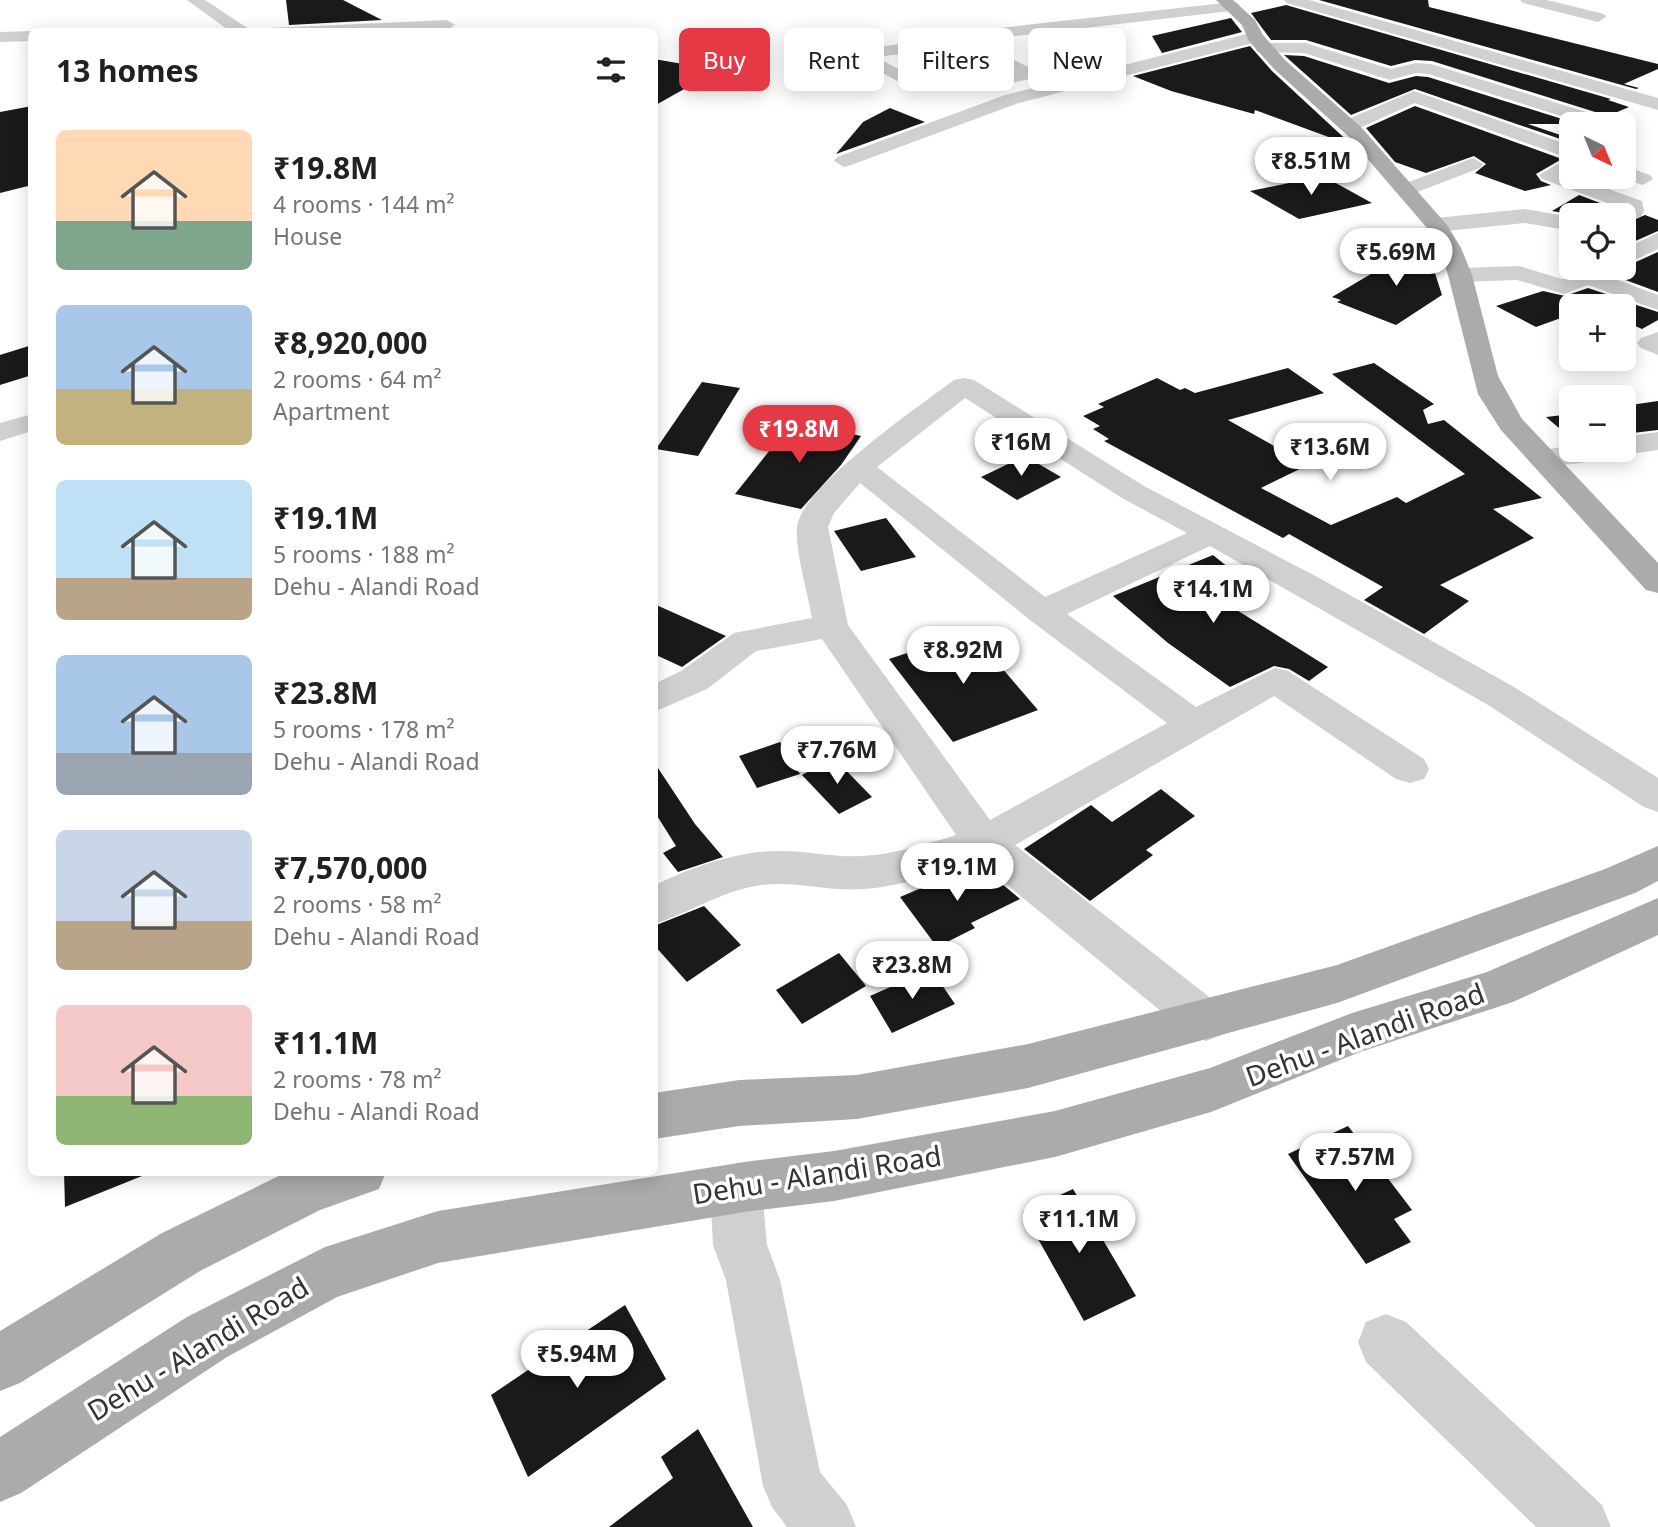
<!DOCTYPE html>
<html lang="en">
<head>
<meta charset="utf-8">
<style>
  :root { --surface:#fff; --page:#f2f2f2; --text:#202124; --muted:#757577; --accent:#e63946 }
  body { margin:0; font-family:"Noto Sans",sans-serif; background:var(--page); color:var(--text); height:100vh; display:flex; flex-direction:column; font-size:26px; white-space:nowrap }
  * { box-sizing:border-box; margin:0 }
  p { font-size:23px; color:var(--muted) }
  .icon { flex:none; width:38px; height:38px; fill:none; stroke:currentColor; stroke-width:2; stroke-linecap:round; stroke-linejoin:round }
  .map { position:relative; flex:1; overflow:hidden }
  .panel { position:absolute; left:28px; top:28px; width:630px; height:1148px; display:flex; flex-direction:column; background:var(--surface); border-radius:10px; box-shadow:0 4px 18px #0003 }
  .panel>* { flex:none }
  .hud { position:absolute; left:679px; top:28px; width:665px; height:63px; display:flex; gap:14px }
  .needle { width:46px; rotate:137deg }
  .buttons { position:absolute; left:1559px; top:112px; display:grid; gap:14px }
  .buttons a { display:grid; place-items:center; width:77px; height:77px; border-radius:10px; background:var(--surface); box-shadow:0 4px 18px #0003; font-size:35px }
  .price { position:absolute; translate:-50% -60px; padding:0 16px; border-radius:24px; background:#fff; color:#222; font-size:23px; line-height:46px; filter:drop-shadow(0 2px 4px #0008) }
  .price::after { content:''; position:absolute; left:50%; top:42px; width:21px; height:16px; margin-left:-10px; background:inherit; clip-path:polygon(0 0,100% 0,50% 100%) }
  .price.current { background:var(--accent); color:#fff }
  ul { padding:0; list-style:none }
  li { display:flex; align-items:center; gap:21px; height:175px; padding:0 28px }
  li span { display:grid; place-items:center; flex:none; width:196px; height:140px; border-radius:10px; color:#555 }
  li>.icon { margin-inline-start:auto }
  span .icon { width:84px; height:84px; fill:#fffc; stroke-width:1 }
  li b { font-size:30px }
  h2 { display:flex; justify-content:space-between; align-items:center; height:84px; padding:0 28px; font-size:30px }
  .tag { padding:0 24px; border-radius:10px; background:var(--surface); box-shadow:0 4px 18px #0003; font-size:24px; line-height:63px }
  .tag.current { background:var(--accent); color:#fff }
  .map>svg:first-child { display:block }
  .building { fill:#1a1a1a }
  .lines { fill:none; stroke-linecap:round; stroke-linejoin:round }
  .minor { fill:#d0d0d0; fill-rule:evenodd }
  .major { fill:#ababab; fill-rule:evenodd }
  .labels { text-anchor:middle; stroke-width:7; stroke-linejoin:round; paint-order:stroke }
  .near-street-label { font-size:28px; fill:#333; stroke:#fff }
</style>
</head>
<body>
<div class="map">
<svg width="1658" height="1527" viewBox="0 0 1658 1527">
  <rect width="100%" height="100%" fill="#fff"/>
  <g class="building">
    <polygon points="286,0 343,0 382,20 289,25"/>
    <polygon points="1319,0 1428,0 1429,7 1658,64 1658,69 1624,84 1639,88 1636,89"/>
    <polygon points="1286,5 1611,99 1608,100 1629,107 1608,116 1432,61 1415,60 1391,66 1306,40 1271,40 1251,13"/>
    <polygon points="1231,18 1242,32 1162,53 1152,36"/>
    <polygon points="1250,46 1272,71 1353,146 1255,110 1254,114 1171,91 1133,76"/>
    <polygon points="960,50 1007,71 976,77 929,56"/>
    <polygon points="1284,55 1304,56 1389,83 1416,76 1428,77 1578,124 1528,124 1572,139 1572,143 1415,89 1351,115"/>
    <polygon points="654,59 718,70 654,106"/>
    <polygon points="32,106 32,185 0,193 0,112"/>
    <polygon points="1415,106 1562,159 1536,174 1541,181 1551,185 1525,191 1475,173 1486,164 1474,156 1426,173 1395,162 1366,128"/>
    <polygon points="890,108 925,122 836,154 863,122"/>
    <polygon points="1323,176 1372,203 1299,219 1250,191"/>
    <polygon points="1579,195 1616,209 1611,215 1574,215 1552,211"/>
    <polygon points="1645,215 1658,220 1658,231 1624,246 1624,224"/>
    <polygon points="1425,242 1442,295 1396,325 1337,302 1341,300 1332,297"/>
    <polygon points="1658,252 1658,292 1612,275 1618,270"/>
    <polygon points="1588,288 1618,298 1595,306 1572,306 1572,314 1536,327 1496,306 1543,291 1565,296"/>
    <polygon points="1624,301 1658,312 1658,320 1642,329 1624,321"/>
    <polygon points="32,345 32,375 0,385 0,355"/>
    <polygon points="1374,363 1434,404 1423,410 1428,424 1444,420 1542,498 1493,509 1534,538 1440,585 1469,601 1424,634 1364,600 1383,587 1289,534 1283,538 1104,441 1109,439 1093,429 1100,426 1083,416 1104,407 1098,404 1157,378 1180,390 1185,388 1195,393 1288,368 1324,393 1228,420 1308,465 1261,488 1331,525 1397,497 1406,503 1465,474 1332,374"/>
    <polygon points="702,382 740,388 698,456 656,449"/>
    <polygon points="1658,401 1658,430 1624,434 1624,406"/>
    <polygon points="1572,414 1572,439 1546,417"/>
    <polygon points="793,421 861,436 841,465 801,509 735,494"/>
    <polygon points="1025,456 1061,477 1017,500 981,477"/>
    <polygon points="886,518 916,557 861,571 834,531"/>
    <polygon points="1213,555 1239,576 1203,589 1328,667 1309,681 1289,669 1274,666 1230,687 1168,643 1113,596"/>
    <polygon points="654,604 726,636 682,667 654,654"/>
    <polygon points="971,632 1038,710 953,742 889,659"/>
    <polygon points="780,742 800,774 757,788 739,756"/>
    <polygon points="834,758 872,797 839,814 802,775"/>
    <polygon points="654,762 695,824 723,857 678,872 663,853 676,846 654,811"/>
    <polygon points="1161,789 1195,816 1146,850 1153,855 1090,901 1024,849 1091,805 1112,822"/>
    <polygon points="978,864 1020,899 971,923 975,928 937,947 900,897"/>
    <polygon points="704,906 741,945 687,982 654,945 654,926"/>
    <polygon points="839,953 866,986 802,1024 776,990"/>
    <polygon points="931,969 955,1004 892,1033 870,996"/>
    <polygon points="1348,1126 1412,1210 1394,1219 1411,1242 1366,1264 1288,1154"/>
    <polygon points="64,1172 147,1172 147,1174 65,1207"/>
    <polygon points="1073,1189 1136,1296 1084,1321 1023,1212"/>
    <polygon points="625,1305 666,1379 528,1477 491,1395"/>
    <polygon points="698,1429 753,1527 609,1527 673,1478 661,1457"/>
  </g>
  <g class="lines">
    <g class="minor">
      <polygon points="187,0 205,0 249,29 447,20 455,25 447,30 403,32 231,32"/>
      <polygon points="1284,0 1309,0 1658,98 1658,110 1287,3"/>
      <polygon points="1520,0 1547,0 1604,14 1606,17 1598,22 1523,3"/>
      <path d="M1233,2L1239,4V10L974,41L1041,73L1038,77L975,91L948,82L906,86L849,54L858,49L946,39L954,33ZM960,47L1015,72L976,80L950,72L909,75L876,57Z"/>
      <polygon points="32,31 32,41 0,42 0,32"/>
      <polygon points="1255,32 1263,37 1261,41 1019,103 851,165 844,167 834,161 837,157 1005,95"/>
      <polygon points="1263,43 1305,43 1391,69 1416,63 1431,64 1612,120 1615,124 1586,124 1429,74 1416,73 1390,80 1304,53 1257,52 1255,48 1257,44"/>
      <polygon points="1414,91 1572,146 1572,171 1566,174 1642,201 1644,211 1641,216 1624,222 1624,215 1613,215 1621,208 1542,179 1539,175 1568,158 1415,103 1355,130 1348,132 1338,126 1341,122"/>
      <polygon points="1473,158 1483,164 1480,168 1412,194 1405,196 1394,190 1398,186"/>
      <polygon points="1624,166 1650,175 1653,179 1643,185 1618,177 1624,177"/>
      <polygon points="1525,209 1572,217 1572,231 1525,223 1436,232 1425,225 1436,218"/>
      <polygon points="1658,233 1658,249 1624,265 1624,249"/>
      <polygon points="1519,266 1562,279 1586,268 1617,268 1607,276 1658,295 1658,310 1588,285 1564,294 1517,280 1460,282 1452,280 1448,275 1452,270 1460,268"/>
      <polygon points="1658,332 1658,355 1641,348 1637,343 1641,338"/>
      <path d="M964,378L974,380L1144,486L1321,579L1514,687L1658,778V812L1644,807L1488,705L1210,546L1067,614L1196,707L1275,668L1288,671L1424,759L1429,769L1424,779L1410,783L1396,779L1274,696L1015,845L1222,1007L1229,1021L1222,1035L1206,1041L1190,1035L978,861C940,872 902,887 862,889C827,892 791,879 755,886C718,893 689,913 654,924V886C691,867 741,850 782,851C809,851 836,858 863,856C895,854 926,844 956,835L822,639L756,651L707,689L654,712V684L681,671L734,633L812,618C808,594 795,551 797,528C799,488 921,405 954,380ZM965,398L1122,498L1187,533L1045,597L877,467ZM860,483L1030,620L1167,723L990,820L848,625L828,527L834,513Z"/>
      <polygon points="32,414 32,431 0,441 0,423"/>
      <path d="M1658,432V450L1624,455L1614,452C1605,463 1547,468 1533,464L1528,458L1533,452L1572,445V450H1624V437Z"/>
      <polygon points="736,1164 754,1171 762,1189 767,1245 780,1280 820,1472 847,1505 856,1527 787,1527 772,1507 763,1486 726,1280 713,1245 710,1189 718,1171"/>
      <polygon points="1386,1314 1406,1322 1602,1505 1611,1527 1536,1527 1366,1362 1358,1342 1366,1322"/>
    </g>
    <g class="major">
      <polygon points="1216,0 1233,0 1255,20 1263,35 1286,61 1361,127 1447,225 1461,248 1472,275 1498,376 1522,419 1658,563 1658,593 1646,590 1501,430 1478,394 1448,275 1439,248 1427,228 1347,135 1274,69 1249,41 1242,25"/>
      <polygon points="1658,846 1658,881 1635,893 1337,1003 1028,1088 857,1119 739,1126 654,1139 654,1093 739,1080 857,1075 1028,1044 1337,965 1605,869"/>
      <polygon points="1658,898 1658,935 1513,1002 1360,1052 1211,1112 1055,1157 834,1201 751,1211 438,1263 337,1297 227,1357 21,1493 0,1502 0,1437 187,1317 325,1247 438,1211 751,1161 834,1151 1055,1111 1210,1068 1352,1013 1487,972"/>
      <polygon points="287,1172 386,1172 379,1189 320,1210 200,1271 20,1383 0,1391 0,1331 162,1233"/>
    </g>
  </g>
  <g class="labels">
    <g class="near-street-label">
      <text transform="translate(1365 1035) rotate(-20)" y="10">Dehu - Alandi Road</text>
      <text transform="translate(817 1175) rotate(-9)" y="10">Dehu - Alandi Road</text>
      <text transform="translate(198 1349) rotate(-31)" y="10">Dehu - Alandi Road</text>
    </g>
  </g>
</svg>
<div class="buttons">
<a><svg class="needle" viewBox="-14 -14 28 28"><path d="M0-13l5 13h-10z" fill="#e53935"/><path d="M0 13l5-13h-10z" fill="#757577"/></svg></a>
<a><svg class="icon" aria-label="locate" viewBox="0 0 24 24"><circle cx="12" cy="12" r="6"/><path d="M12 2v4M12 18v4M2 12h4M18 12h4"/></svg></a>
<a>+</a>
<a>−</a>
</div>
<b class="price" style="left:1311px;top:197px">₹8.51M</b>
<b class="price" style="left:1396px;top:288px">₹5.69M</b>
<b class="price current" style="left:799px;top:465px">₹19.8M</b>
<b class="price" style="left:1021px;top:478px">₹16M</b>
<b class="price" style="left:1330px;top:483px">₹13.6M</b>
<b class="price" style="left:1213px;top:625px">₹14.1M</b>
<b class="price" style="left:963px;top:686px">₹8.92M</b>
<b class="price" style="left:837px;top:786px">₹7.76M</b>
<b class="price" style="left:957px;top:903px">₹19.1M</b>
<b class="price" style="left:912px;top:1001px">₹23.8M</b>
<b class="price" style="left:1355px;top:1193px">₹7.57M</b>
<b class="price" style="left:1079px;top:1255px">₹11.1M</b>
<b class="price" style="left:577px;top:1390px">₹5.94M</b>
<div class="hud">
<a class="tag current">Buy</a>
<a class="tag">Rent</a>
<a class="tag">Filters</a>
<a class="tag">New</a>
</div>
<section class="panel">
<h2>13 homes<svg class="icon" aria-label="filters" viewBox="0 0 24 24"><path d="M4 7h16M4 17h16"/><circle cx="9" cy="7" r="2"/><circle cx="15" cy="17" r="2"/></svg></h2>
<ul>
<li><span style="background:linear-gradient(#ffd9b3 65%,#7fa58c 0)"><svg class="icon" aria-label="home" viewBox="0 0 24 24"><path d="M3 11l9-7 9 7M6 9v11h12V9"/></svg></span><div><b>₹19.8M</b><p>4 rooms · 144 m²</p><p>House</p></div></li>
<li><span style="background:linear-gradient(#a9c7e8 60%,#c2b280 0)"><svg class="icon" aria-label="home" viewBox="0 0 24 24"><path d="M3 11l9-7 9 7M6 9v11h12V9"/></svg></span><div><b>₹8,920,000</b><p>2 rooms · 64 m²</p><p>Apartment</p></div></li>
<li><span style="background:linear-gradient(#bfe0f5 70%,#b9a48a 0)"><svg class="icon" aria-label="home" viewBox="0 0 24 24"><path d="M3 11l9-7 9 7M6 9v11h12V9"/></svg></span><div><b>₹19.1M</b><p>5 rooms · 188 m²</p><p>Dehu - Alandi Road</p></div></li>
<li><span style="background:linear-gradient(#a9c7e8 70%,#9aa5b1 0)"><svg class="icon" aria-label="home" viewBox="0 0 24 24"><path d="M3 11l9-7 9 7M6 9v11h12V9"/></svg></span><div><b>₹23.8M</b><p>5 rooms · 178 m²</p><p>Dehu - Alandi Road</p></div></li>
<li><span style="background:linear-gradient(#c9d6e8 65%,#b9a48a 0)"><svg class="icon" aria-label="home" viewBox="0 0 24 24"><path d="M3 11l9-7 9 7M6 9v11h12V9"/></svg></span><div><b>₹7,570,000</b><p>2 rooms · 58 m²</p><p>Dehu - Alandi Road</p></div></li>
<li><span style="background:linear-gradient(#f6c9c9 65%,#8fb573 0)"><svg class="icon" aria-label="home" viewBox="0 0 24 24"><path d="M3 11l9-7 9 7M6 9v11h12V9"/></svg></span><div><b>₹11.1M</b><p>2 rooms · 78 m²</p><p>Dehu - Alandi Road</p></div></li>
</ul>
</section>
</div>
</body>
</html>
